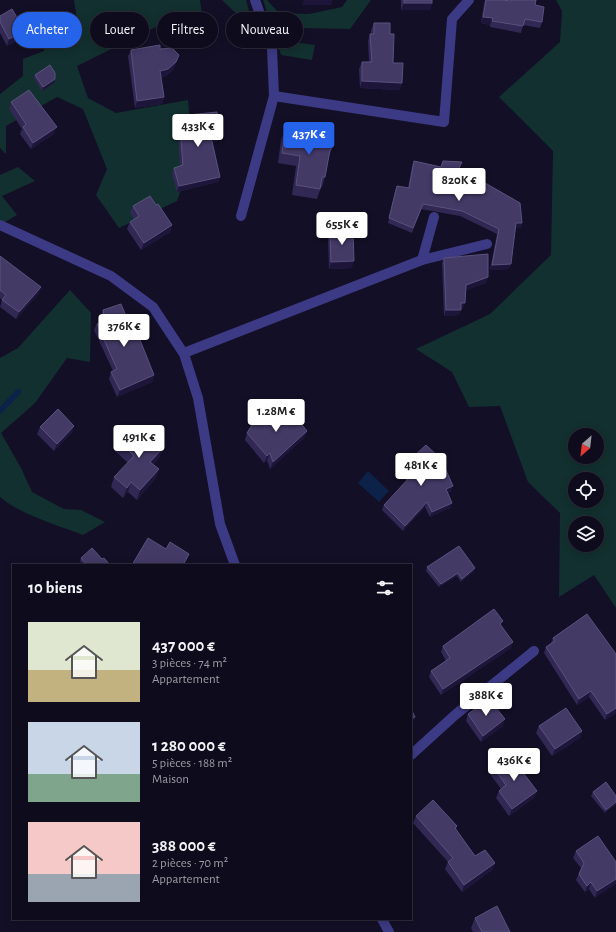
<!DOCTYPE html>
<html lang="fr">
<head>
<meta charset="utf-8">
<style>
  :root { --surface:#0e0b1c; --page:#171425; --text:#f1f3f6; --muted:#9b9ba3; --line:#2e2b3b; --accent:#2563eb }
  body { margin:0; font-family:"Alegreya Sans",sans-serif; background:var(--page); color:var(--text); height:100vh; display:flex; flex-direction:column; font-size:15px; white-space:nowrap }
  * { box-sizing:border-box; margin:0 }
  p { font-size:13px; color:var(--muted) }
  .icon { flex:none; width:22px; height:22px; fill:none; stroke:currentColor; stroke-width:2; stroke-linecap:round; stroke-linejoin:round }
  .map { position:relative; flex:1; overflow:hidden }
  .panel { position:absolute; left:12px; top:564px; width:400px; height:356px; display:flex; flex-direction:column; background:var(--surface); border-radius:0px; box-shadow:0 2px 10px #0003,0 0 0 1px var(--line) }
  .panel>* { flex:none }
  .banner { position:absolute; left:12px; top:12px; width:400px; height:36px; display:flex; gap:8px }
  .needle { width:26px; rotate:208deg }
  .controls { position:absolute; left:568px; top:428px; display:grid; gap:8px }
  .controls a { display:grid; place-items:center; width:36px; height:36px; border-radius:50%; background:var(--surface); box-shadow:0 2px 10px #0003,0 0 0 1px var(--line); font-size:20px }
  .price { position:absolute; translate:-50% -34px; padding:0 9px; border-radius:4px; background:#fff; color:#222; font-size:13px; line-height:26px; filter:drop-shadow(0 1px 2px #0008) }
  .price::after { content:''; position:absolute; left:50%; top:24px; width:12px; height:9px; margin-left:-6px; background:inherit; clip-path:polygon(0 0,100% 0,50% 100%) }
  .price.selected { background:var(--accent); color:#fff }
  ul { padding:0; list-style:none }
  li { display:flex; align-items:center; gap:12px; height:100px; padding:0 16px }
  li span { display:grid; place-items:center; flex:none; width:112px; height:80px; border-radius:0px; color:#555 }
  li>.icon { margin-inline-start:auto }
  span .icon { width:48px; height:48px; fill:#fffc; stroke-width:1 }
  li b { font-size:17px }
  h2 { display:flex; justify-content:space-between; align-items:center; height:48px; padding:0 16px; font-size:17px }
  .pill { padding:0 14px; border-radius:18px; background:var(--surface); box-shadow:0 2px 10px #0003,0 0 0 1px var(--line); font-size:14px; line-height:36px }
  .pill.selected { background:var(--accent); color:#fff }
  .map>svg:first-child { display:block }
  .green { fill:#12302f; fill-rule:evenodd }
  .water { fill:#0c2248 }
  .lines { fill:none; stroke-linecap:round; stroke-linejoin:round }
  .stream { stroke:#0c2248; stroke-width:6 }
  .service { stroke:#3d3a85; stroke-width:10 }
  .minor { stroke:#3d3a85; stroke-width:10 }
  .wall { fill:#312854 }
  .shaded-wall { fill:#1d163a }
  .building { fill:#433a66; stroke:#5a527e }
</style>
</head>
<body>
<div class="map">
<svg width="616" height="932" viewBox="0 0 616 932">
  <rect width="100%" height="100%" fill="#130f26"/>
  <g class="green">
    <polygon points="74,0 200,0 205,34 190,36 166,22 77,66 88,98 116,113 188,100 193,156 177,201 119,228 96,195 107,169 83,109 57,97 6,126 6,154 0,148 0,94 23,76 23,59 44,51 46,22 75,46 80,40"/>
    <polygon points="222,0 246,0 251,18 242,19"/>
    <polygon points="263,0 267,0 279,13 309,14 342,7 347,0 371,0 350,29 301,28 289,21 285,41 315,45 312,60 281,55"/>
    <path d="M556,0H616V608L594,575L559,597L560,513L528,482L500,406L469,407L452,372L416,349L490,314L551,255L553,151L499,97L560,42L562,11ZM575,435H597V457H575ZM575,479H597V501H575ZM575,523H597V545H575Z"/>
    <polygon points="18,167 35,181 2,196 17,215 0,225 0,175"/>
    <path d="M70,290L91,313L90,362L67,358L35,403L1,433L21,468L32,492L64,509L81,510L105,522L83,535C60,526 19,514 0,497V358L18,348Z"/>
  </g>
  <polygon class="water" points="368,471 389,491 379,502 358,483"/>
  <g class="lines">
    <polyline class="stream" points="0,411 18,392"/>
    <g class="service">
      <polyline points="422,260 434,217"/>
      <polyline points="184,353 422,260 487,244"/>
    </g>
    <g class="minor">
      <polyline points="255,0 272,48 274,96"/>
      <polyline points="241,216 274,96 444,122 452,19 469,0"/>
      <polyline points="0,225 111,276 153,307 184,354 198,398 220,524 235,565"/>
      <polyline points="411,755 455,715 534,651"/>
      <polyline points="382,919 389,932"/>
    </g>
  </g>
  <g class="wall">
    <polygon points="401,0 432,0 432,3 430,10 401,10"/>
    <polygon points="485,0 502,0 510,1 510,0 536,0 535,5 542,22 540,28 523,25 521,33 490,27 490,25 481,23 484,4"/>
    <polygon points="0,16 25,31 22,38 7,46 0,33"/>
    <polygon points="374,23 390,34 393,63 402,83 399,90 360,88 359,69 362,62 369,62 368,41 370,34 371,34 371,30"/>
    <polygon points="160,49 174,69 166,76 161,77 164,97 162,104 135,108 128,56 131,50"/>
    <polygon points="35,75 55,79 54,83 42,91 34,78"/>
    <polygon points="11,102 54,134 31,149 20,134 22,129 9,109"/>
    <polygon points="179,116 220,136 217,142 212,142 220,177 218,182 177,192 172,174 174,168 180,166 177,122"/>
    <polygon points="285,130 331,150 328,159 325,177 322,187 321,187 317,199 292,195 296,166 278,163 281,140"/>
    <polygon points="414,161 441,167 460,166 459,168 522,223 520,228 516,228 509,269 490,270 497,234 460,216 421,209 412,233 388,223 395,191 397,186 408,188 412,166"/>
    <polygon points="156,205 172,225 170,232 141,250 127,229 130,222 134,219 130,213 133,206"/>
    <polygon points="330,232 352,268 329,269 328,239"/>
    <polygon points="0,256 39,293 16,319 0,307 2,300 0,298"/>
    <polygon points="444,258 486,283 466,290 463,308 461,308 459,315 444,316 442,263"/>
    <polygon points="103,310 126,316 154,375 152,382 117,397 109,379 111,372 113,371 94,330 97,324 99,323"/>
    <polygon points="284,417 307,431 304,438 270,469 267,460 264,463 245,440 247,433 260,421"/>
    <polygon points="74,426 72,432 54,451 37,434 40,427"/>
    <polygon points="144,437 163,448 159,458 153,465 159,469 155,479 137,500 128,492 123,498 111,487 114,477 128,463 115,451 119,441"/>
    <polygon points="401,468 451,491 448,493 452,503 450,508 430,517 425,507 403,531 382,510 384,505 407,481 399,473"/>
    <polygon points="81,558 102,559 110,565 83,565 80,561"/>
    <polygon points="427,567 475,568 474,571 461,582 457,576 439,587 426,571"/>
    <polygon points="501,626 511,648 441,695 429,677 431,671 446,661 441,652 443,646"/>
    <polygon points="553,638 616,654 616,713 605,720 589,697 577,705 544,653 546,647 551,643"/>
    <polygon points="468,714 503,726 481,742 466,721"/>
    <polygon points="539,726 582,731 580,738 552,756 536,733"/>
    <polygon points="493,767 537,791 534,798 509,816 496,798 499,791 501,789 490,774"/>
    <polygon points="593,792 616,796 605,813 591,796"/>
    <polygon points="416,816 457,826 456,830 475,856 495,863 492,870 462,892 445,869 448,862 413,823"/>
    <polygon points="576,851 616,862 595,898 589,889 585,892 576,880 581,868 573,858"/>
    <polygon points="475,918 510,932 473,932 471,928"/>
  </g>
  <g class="shaded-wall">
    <polygon points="304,0 333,0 331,5 302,5"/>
    <polygon points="404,3 432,3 430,10 401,10"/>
    <polygon points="483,17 493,18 490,25 481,23"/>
    <polygon points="25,31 22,38 7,46 9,39"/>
    <polygon points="179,55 174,69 166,76 158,77 160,71"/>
    <polygon points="55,79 54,83 42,91 43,87"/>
    <polygon points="362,81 402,83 399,90 360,88"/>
    <polygon points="164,97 162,104 135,108 137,101"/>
    <polygon points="57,127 54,134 31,149 33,143"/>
    <polygon points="220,136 217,142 209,142 211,137"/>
    <polygon points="330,150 331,150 328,160"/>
    <polygon points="220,177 218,182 177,192 179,186"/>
    <polygon points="516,223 522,223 520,228 515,228"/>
    <polygon points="172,225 170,232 141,250 144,243"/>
    <polygon points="354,261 352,268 329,269 331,262"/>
    <polygon points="511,264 509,269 490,270 492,265"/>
    <polygon points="488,277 486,283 464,291 466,285"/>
    <polygon points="41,287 39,293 16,319 19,312"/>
    <polygon points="461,303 465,303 463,308 459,309"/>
    <polygon points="446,310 461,310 459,315 444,316"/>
    <polygon points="154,375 152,382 117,397 120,390"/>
    <polygon points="74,426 72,432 54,451 57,444"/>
    <polygon points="307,431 304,438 270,469 273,462"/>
    <polygon points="163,448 159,458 147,472 150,462"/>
    <polygon points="270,453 267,460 264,463 267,456"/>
    <polygon points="159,469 155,479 137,500 140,490"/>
    <polygon points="131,482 128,492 123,498 127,488"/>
    <polygon points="453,486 451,491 444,495 446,489"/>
    <polygon points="427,502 425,507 403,531 405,526"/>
    <polygon points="452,503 450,508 430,517 432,512"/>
    <polygon points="189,554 187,560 184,565 183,565"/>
    <polygon points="475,568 474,571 461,582 462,579"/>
    <polygon points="458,573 457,576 439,587 441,584"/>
    <polygon points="513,642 511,648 441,695 443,689"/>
    <polygon points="591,691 589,697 577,705 579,699"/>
    <polygon points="616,708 616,713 605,720 607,714"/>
    <polygon points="415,717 413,724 411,725 411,719"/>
    <polygon points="505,719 503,726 481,742 483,736"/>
    <polygon points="582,731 580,738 552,756 555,749"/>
    <polygon points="537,791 534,798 509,816 512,809"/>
    <polygon points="616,802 616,805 605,813 606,810"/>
    <polygon points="495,863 492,870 462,892 464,885"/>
    <polygon points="616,879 616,884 595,898 597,891"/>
    <polygon points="591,882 589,889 585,892 587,886"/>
  </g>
  <g class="building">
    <rect x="404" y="0" width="28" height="3"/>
    <polygon points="486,0 502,0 511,1 512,0 536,0 535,5 544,7 542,22 525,19 523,26 492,21 493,18 483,17"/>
    <polygon points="12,9 25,31 9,39 0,22 0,16"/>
    <polygon points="374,23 390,23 390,34 394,34 393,63 403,63 402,83 362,81 362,62 372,62 370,34 374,34"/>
    <polygon points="160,45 160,49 172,48 179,55 176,62 168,69 160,71 164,97 137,101 131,50"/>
    <polygon points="50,65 55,73 55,79 43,87 35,75"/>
    <polygon points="29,90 57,127 33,143 23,127 26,124 11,102"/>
    <polygon points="217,112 220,136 211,137 220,177 179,186 174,168 183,165 179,116"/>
    <polygon points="285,130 333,136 331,150 330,150 325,177 322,177 320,189 296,185 300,156 282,153"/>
    <polygon points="414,161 441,167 443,161 462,162 459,168 520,203 522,223 516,223 511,264 492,265 499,229 462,211 423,204 413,228 389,218 397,186 409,188"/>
    <polygon points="150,196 156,205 158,204 172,225 144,243 130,222 139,216 133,206"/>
    <polygon points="353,231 354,261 331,262 330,232"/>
    <polygon points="488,254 488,277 466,285 465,303 461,303 461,310 446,310 444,258"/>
    <polygon points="0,256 41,287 19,312 2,300 6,295 0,290"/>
    <polygon points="121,304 126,316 130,315 154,375 120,390 111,372 117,369 97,324 103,321 101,316 104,315 103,310"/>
    <polygon points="277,407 284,417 291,411 307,431 273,462 270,453 267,456 247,433 257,417 260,421"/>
    <polygon points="58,409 74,426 57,444 40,427"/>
    <polygon points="133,426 144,437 148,434 163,448 150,462 159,469 140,490 131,482 127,488 114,477 134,456 119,441"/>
    <polygon points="426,445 441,459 453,486 446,489 452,503 432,512 427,502 405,526 384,505 410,477 401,468"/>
    <polygon points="148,538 166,549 170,542 189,554 183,565 132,565"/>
    <polygon points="459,546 475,568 462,579 458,573 441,584 427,567"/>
    <polygon points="92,548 102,559 104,558 110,565 87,565 81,558"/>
    <polygon points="494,609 503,621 500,624 513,642 443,689 431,671 450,658 443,646"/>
    <polygon points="587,614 616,654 616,708 607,714 591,691 579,699 546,647 555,641 553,638"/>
    <polygon points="489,699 505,719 483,736 468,714"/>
    <polygon points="566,708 582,731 555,749 539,726"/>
    <polygon points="411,709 415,717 411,719"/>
    <polygon points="509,754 537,791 512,809 499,791 506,785 493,767"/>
    <polygon points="606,782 616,796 616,802 606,810 593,792"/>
    <polygon points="433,800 457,826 455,828 475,856 485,850 495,863 464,885 448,862 453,858 416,816"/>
    <polygon points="598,836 616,862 616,879 597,891 591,882 587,886 579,874 584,863 576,851"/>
    <polygon points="497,906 510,932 482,932 475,918"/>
  </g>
</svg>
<div class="controls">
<a><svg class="needle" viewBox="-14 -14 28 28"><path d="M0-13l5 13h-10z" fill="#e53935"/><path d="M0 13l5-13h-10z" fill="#9b9ba3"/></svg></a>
<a><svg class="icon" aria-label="locate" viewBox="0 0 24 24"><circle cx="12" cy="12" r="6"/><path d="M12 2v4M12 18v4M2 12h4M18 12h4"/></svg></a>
<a><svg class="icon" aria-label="layers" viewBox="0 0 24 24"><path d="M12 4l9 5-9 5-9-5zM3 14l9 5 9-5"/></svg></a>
</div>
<b class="price" style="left:198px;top:148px">433K €</b>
<b class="price selected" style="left:309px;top:156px">437K €</b>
<b class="price" style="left:459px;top:202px">820K €</b>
<b class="price" style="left:342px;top:246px">655K €</b>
<b class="price" style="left:124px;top:348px">376K €</b>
<b class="price" style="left:276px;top:433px">1.28M €</b>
<b class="price" style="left:139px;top:459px">491K €</b>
<b class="price" style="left:421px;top:487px">481K €</b>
<b class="price" style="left:486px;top:717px">388K €</b>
<b class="price" style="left:514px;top:782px">436K €</b>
<div class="banner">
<a class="pill selected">Acheter</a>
<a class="pill">Louer</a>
<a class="pill">Filtres</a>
<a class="pill">Nouveau</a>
</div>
<section class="panel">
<h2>10 biens<svg class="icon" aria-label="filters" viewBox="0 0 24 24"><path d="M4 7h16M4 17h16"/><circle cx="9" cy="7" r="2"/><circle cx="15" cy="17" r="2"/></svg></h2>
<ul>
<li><span style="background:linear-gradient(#dfe7d0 60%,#c2b280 0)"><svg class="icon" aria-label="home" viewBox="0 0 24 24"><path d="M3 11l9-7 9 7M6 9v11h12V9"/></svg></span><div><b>437 000 €</b><p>3 pièces · 74 m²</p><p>Appartement</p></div></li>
<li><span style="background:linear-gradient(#c9d6e8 65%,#7fa58c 0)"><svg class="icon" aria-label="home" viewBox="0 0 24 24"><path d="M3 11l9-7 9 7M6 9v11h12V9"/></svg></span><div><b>1 280 000 €</b><p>5 pièces · 188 m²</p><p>Maison</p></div></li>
<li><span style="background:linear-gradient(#f6c9c9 65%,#9aa5b1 0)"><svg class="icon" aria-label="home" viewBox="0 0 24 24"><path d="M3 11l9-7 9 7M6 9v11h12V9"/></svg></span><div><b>388 000 €</b><p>2 pièces · 70 m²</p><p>Appartement</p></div></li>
</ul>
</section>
</div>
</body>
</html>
